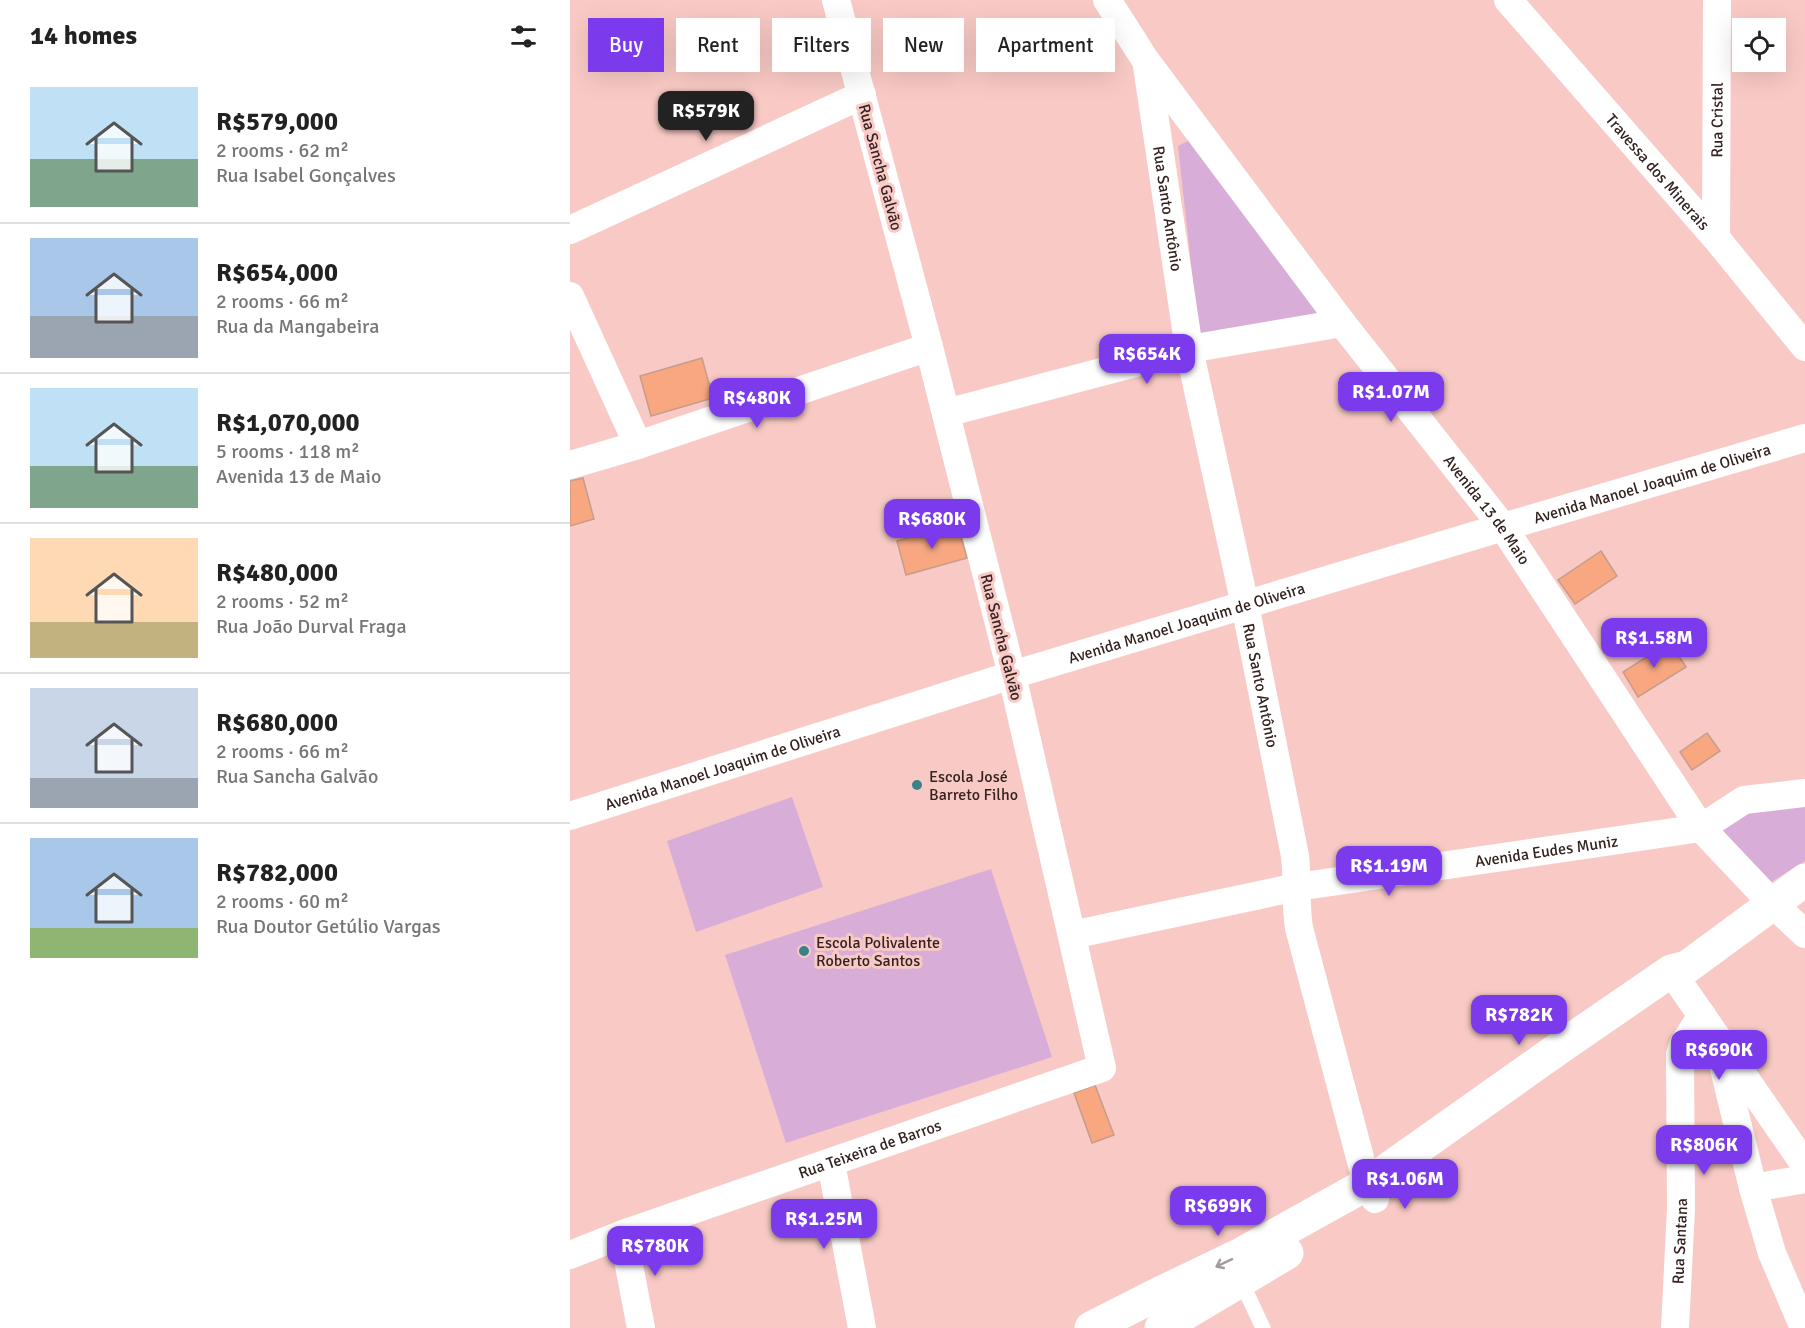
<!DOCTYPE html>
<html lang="en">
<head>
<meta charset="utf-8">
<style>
  :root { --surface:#fff; --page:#f6f6f6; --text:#222; --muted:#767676; --line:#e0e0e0; --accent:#7c3aed }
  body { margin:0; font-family:Signika,sans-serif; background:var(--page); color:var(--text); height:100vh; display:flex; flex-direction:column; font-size:22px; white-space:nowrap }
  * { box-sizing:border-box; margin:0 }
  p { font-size:20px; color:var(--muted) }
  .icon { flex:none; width:33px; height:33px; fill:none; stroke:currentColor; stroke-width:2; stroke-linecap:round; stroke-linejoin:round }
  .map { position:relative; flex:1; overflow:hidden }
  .sheet { display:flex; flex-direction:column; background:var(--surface); width:570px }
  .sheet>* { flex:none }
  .top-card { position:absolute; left:18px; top:18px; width:570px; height:54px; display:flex; gap:12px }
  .fabs { position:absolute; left:1162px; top:18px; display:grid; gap:12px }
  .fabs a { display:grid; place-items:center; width:54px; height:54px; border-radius:0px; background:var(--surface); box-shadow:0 6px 24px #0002; font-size:30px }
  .price { position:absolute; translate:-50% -51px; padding:0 14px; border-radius:12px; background:var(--accent); color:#fff; font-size:20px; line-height:39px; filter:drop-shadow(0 2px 3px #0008) }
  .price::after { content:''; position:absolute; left:50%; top:36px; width:18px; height:14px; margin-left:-9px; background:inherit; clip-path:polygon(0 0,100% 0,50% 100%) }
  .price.selected { background:#222; color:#fff }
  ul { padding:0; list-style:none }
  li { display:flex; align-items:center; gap:18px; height:150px; padding:0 30px }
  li+li { border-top:2px solid var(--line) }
  li span { display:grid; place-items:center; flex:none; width:168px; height:120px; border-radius:0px; color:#555 }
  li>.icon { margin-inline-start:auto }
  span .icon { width:72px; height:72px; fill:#fffc; stroke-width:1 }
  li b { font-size:26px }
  h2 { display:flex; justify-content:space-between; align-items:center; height:72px; padding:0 30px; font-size:26px }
  .tag { padding:0 21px; border-radius:0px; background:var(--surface); box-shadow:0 6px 24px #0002; font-size:21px; line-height:54px }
  .tag.selected { background:var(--accent); color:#fff }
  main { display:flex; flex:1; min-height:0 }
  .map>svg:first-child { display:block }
  .green { fill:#d8add8 }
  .building { fill:#f8a780; stroke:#c59d8b; stroke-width:1.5 }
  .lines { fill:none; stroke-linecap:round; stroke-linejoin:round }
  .lane { stroke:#fff; stroke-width:15 }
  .street { stroke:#fff; stroke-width:28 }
  .secondary { stroke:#fff; stroke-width:33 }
  .oneway { stroke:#a39c9b }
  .poi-dot { fill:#3a818a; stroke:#f9cac5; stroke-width:2 }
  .labels { text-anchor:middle; stroke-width:6; stroke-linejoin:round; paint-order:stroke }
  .street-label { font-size:16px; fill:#332220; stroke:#f9cac5 }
  .poi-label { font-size:16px; fill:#332220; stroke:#f9cac5; text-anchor:start }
</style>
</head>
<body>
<main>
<section class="sheet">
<h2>14 homes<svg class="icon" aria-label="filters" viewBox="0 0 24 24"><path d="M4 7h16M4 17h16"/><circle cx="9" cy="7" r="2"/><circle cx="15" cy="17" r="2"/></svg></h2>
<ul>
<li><span style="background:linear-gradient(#bfe0f5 60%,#7fa58c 0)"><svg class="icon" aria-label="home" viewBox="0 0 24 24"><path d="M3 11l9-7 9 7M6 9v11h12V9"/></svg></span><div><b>R$579,000</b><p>2 rooms · 62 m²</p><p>Rua Isabel Gonçalves</p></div></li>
<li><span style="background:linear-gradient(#a9c7e8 65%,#9aa5b1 0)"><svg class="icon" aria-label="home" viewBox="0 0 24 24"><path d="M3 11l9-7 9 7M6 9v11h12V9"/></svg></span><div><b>R$654,000</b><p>2 rooms · 66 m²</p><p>Rua da Mangabeira</p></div></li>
<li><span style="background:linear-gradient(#bfe0f5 65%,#7fa58c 0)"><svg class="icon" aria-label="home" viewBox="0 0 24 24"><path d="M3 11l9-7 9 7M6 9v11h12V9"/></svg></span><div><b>R$1,070,000</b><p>5 rooms · 118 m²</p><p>Avenida 13 de Maio</p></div></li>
<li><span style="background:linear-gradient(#ffd9b3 70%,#c2b280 0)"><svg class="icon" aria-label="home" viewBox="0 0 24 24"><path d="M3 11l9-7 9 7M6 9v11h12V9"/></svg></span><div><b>R$480,000</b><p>2 rooms · 52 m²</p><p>Rua João Durval Fraga</p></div></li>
<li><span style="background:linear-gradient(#c9d6e8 75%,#9aa5b1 0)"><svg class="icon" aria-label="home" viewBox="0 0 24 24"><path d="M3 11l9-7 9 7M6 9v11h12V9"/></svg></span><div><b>R$680,000</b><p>2 rooms · 66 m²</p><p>Rua Sancha Galvão</p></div></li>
<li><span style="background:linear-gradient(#a9c7e8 75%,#8fb573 0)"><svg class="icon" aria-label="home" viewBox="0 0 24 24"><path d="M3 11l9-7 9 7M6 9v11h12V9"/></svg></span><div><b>R$782,000</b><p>2 rooms · 60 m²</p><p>Rua Doutor Getúlio Vargas</p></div></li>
</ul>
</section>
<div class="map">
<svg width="1235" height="1328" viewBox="0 0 1235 1328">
  <rect width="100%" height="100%" fill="#f9cac5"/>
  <g class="green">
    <polygon points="622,139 753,313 629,336 608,146"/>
    <polygon points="222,797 253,887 126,932 97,841"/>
    <polygon points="1235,804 1235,861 1198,884 1147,824 1172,810"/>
    <polygon points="421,869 482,1057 216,1143 155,955"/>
  </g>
  <g class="building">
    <polygon points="132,358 143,398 81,416 70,376"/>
    <polygon points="13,478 24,519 0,526 0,481"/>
    <polygon points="387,524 397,558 336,575 327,541"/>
    <polygon points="1031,551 1047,576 1005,604 988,580"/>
    <polygon points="1100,642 1116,667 1068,697 1053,672"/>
    <polygon points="1137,733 1150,751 1122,770 1110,752"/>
    <polygon points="525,1085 544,1135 522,1143 504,1093"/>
  </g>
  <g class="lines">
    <polyline class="lane" points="671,1281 693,1328"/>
    <g class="street">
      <path id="s1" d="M537,0L576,61L772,323L933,527L1131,828L1203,904L1235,934"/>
      <path id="s2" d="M938,0L1146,238L1235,347"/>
      <path id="s3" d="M577,66L619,349L675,605L725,856C728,880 725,904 729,928L797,1184L805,1199"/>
      <polyline points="0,230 292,95"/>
      <path id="s4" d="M1146,238L1147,0"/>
      <polyline points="0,296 68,445"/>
      <polyline points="376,413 619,349 772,323"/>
      <polyline points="0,465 68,445 359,347"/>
      <path id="s5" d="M0,816L442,675L933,527L1235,438"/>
      <path id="s6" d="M502,935L727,887L1131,828L1174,800L1235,793"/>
      <polyline points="1101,971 1235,1165"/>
      <polyline points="1146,1036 1183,1188 1202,1253 1234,1328"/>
      <polyline points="261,1163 292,1328"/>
      <polyline points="1183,1188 1235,1179"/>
      <polyline points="53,1234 71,1328"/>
      <path id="s7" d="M0,1255L53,1234L532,1068L442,675L359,347L266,0"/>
      <path id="s8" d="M1105,1328L1111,1209L1110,1054L1113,1045L1132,1015"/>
    </g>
    <g class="secondary">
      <polyline points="521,1328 588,1294 673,1253 797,1184 992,1046 1101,971 1117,967 1235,880"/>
      <polyline points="591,1328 717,1253"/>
    </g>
  </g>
  <defs><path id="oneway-shaft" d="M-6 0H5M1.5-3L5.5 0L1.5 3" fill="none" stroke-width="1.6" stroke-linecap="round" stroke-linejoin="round" transform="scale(1.5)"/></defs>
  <use class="oneway" href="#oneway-shaft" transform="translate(654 1263) rotate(155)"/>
  <g class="poi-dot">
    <circle cx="347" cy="785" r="6"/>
    <circle cx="234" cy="951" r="6"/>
  </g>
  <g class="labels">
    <g class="street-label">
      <text dy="6" stroke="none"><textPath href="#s4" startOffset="118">Rua Cristal</textPath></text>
      <text transform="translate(311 167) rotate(75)" y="6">Rua Sancha Galvão</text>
      <text dy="6" stroke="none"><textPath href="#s2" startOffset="228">Travessa dos Minerais</textPath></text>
      <text dy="6" stroke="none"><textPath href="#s3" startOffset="144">Rua Santo Antônio</textPath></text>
      <text dy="6" stroke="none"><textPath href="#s5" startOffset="1132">Avenida Manoel Joaquim de Oliveira</textPath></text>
      <text dy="6" stroke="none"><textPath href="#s1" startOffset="636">Avenida 13 de Maio</textPath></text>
      <text dy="6" stroke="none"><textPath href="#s5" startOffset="646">Avenida Manoel Joaquim de Oliveira</textPath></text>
      <text transform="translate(432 637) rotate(76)" y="6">Rua Sancha Galvão</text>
      <text dy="6" stroke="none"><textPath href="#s3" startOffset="630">Rua Santo Antônio</textPath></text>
      <text dy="6" stroke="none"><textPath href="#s5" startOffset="160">Avenida Manoel Joaquim de Oliveira</textPath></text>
      <text dy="6" stroke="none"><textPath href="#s6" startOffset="482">Avenida Eudes Muniz</textPath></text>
      <text dy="6" stroke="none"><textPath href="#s7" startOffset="318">Rua Teixeira de Barros</textPath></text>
      <text dy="6" stroke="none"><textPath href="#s8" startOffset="87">Rua Santana</textPath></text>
    </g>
    <g class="poi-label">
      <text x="359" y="782">Escola José<tspan x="359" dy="18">Barreto Filho</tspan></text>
      <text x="246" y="948">Escola Polivalente<tspan x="246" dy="18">Roberto Santos</tspan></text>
    </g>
  </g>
</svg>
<div class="fabs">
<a><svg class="icon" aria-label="locate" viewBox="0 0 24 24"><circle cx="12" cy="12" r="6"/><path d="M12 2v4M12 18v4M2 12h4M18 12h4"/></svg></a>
</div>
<b class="price selected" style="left:136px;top:142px">R$579K</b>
<b class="price" style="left:577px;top:385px">R$654K</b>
<b class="price" style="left:821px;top:423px">R$1.07M</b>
<b class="price" style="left:187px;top:429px">R$480K</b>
<b class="price" style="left:362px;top:550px">R$680K</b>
<b class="price" style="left:1084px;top:669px">R$1.58M</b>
<b class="price" style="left:819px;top:897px">R$1.19M</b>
<b class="price" style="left:949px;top:1046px">R$782K</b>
<b class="price" style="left:1149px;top:1081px">R$690K</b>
<b class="price" style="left:1134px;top:1176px">R$806K</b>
<b class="price" style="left:835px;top:1210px">R$1.06M</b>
<b class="price" style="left:648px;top:1237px">R$699K</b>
<b class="price" style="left:254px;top:1250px">R$1.25M</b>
<b class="price" style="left:85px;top:1277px">R$780K</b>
<div class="top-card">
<a class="tag selected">Buy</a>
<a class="tag">Rent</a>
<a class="tag">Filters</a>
<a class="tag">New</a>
<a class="tag">Apartment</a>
</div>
</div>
</main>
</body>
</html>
